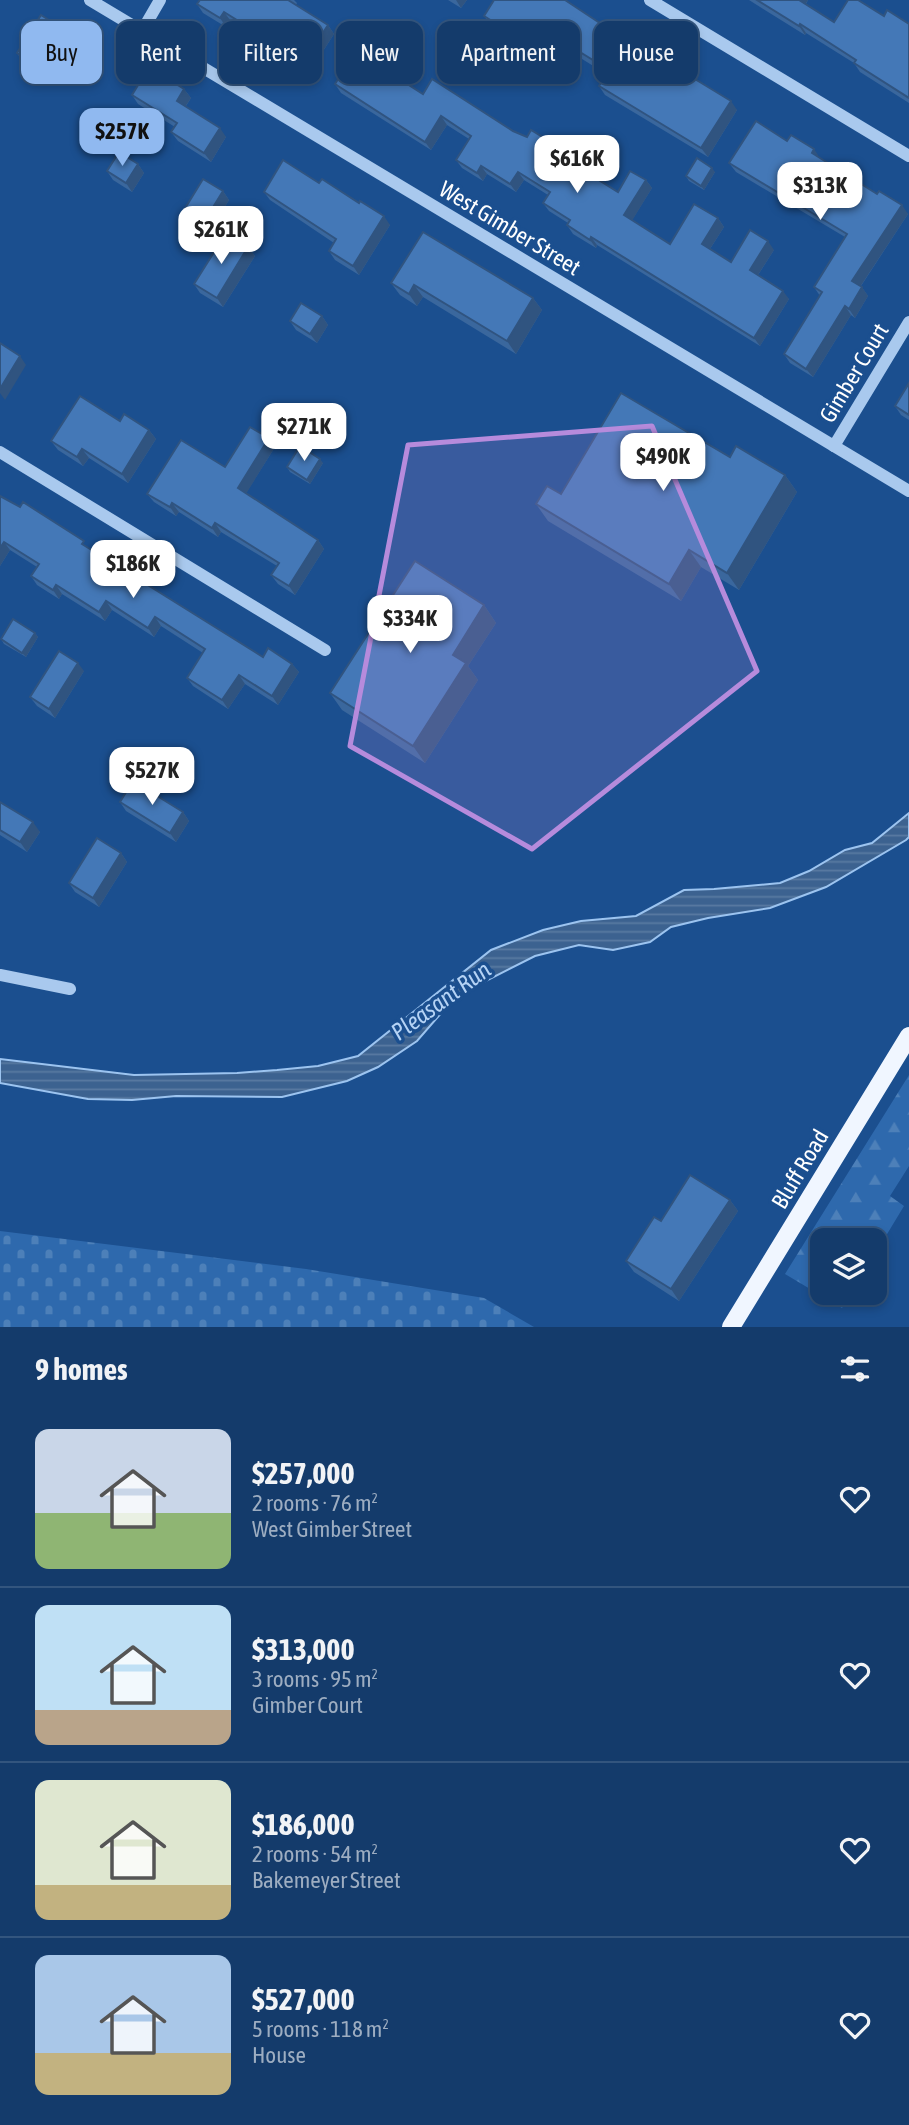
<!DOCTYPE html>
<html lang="en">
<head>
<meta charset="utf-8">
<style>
  :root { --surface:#143b6b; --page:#1d4271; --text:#f1f3f6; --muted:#9dadc1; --line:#33557e; --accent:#90b9f0 }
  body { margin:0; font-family:"Asap Condensed",sans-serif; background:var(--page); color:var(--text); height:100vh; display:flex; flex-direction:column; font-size:26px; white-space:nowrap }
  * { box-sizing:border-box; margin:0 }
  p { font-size:23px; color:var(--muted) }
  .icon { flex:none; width:38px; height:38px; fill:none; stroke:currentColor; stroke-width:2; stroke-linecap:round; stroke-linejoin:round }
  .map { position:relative; height:1327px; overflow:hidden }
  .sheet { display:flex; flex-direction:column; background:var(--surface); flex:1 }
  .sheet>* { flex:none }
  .top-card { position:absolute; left:21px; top:21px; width:868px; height:63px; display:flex; gap:14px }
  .buttons { position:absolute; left:810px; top:1228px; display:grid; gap:14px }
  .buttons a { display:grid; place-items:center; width:77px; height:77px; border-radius:14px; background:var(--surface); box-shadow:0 4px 10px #0003,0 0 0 2px var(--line); font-size:35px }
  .price { position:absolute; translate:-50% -60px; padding:0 16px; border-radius:14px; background:#fff; color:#222; font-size:23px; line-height:46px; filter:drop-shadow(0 2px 4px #0008) }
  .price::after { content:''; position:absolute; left:50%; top:42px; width:21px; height:16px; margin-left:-10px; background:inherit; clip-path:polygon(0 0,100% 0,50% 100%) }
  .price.current { background:var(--accent); color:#111 }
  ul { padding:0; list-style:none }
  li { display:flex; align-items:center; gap:21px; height:175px; padding:0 35px }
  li+li { border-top:2px solid var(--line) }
  li span { display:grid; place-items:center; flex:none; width:196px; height:140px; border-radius:14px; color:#555 }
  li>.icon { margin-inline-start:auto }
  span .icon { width:84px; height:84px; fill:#fffc; stroke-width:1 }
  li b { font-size:30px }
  h2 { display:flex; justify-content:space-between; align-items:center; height:84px; padding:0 35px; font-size:30px }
  .chip { padding:0 24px; border-radius:14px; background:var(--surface); box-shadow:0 4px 10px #0003,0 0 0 2px var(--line); font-size:24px; line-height:63px }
  .chip.current { background:var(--accent); color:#111 }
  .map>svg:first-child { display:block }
  .forest { fill:url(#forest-firs) }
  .cemetery { fill:url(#cemetery-stones) }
  .water { fill:url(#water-rules); stroke:#9cc4f0; stroke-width:2 }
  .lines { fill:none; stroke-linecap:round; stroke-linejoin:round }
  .minor { stroke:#a9c9ee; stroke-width:12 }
  .major { stroke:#f0f6ff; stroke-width:18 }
  .wall { fill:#3a679d }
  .shaded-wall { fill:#305480 }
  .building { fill:#4478b7; stroke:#305480; stroke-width:2 }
  .marked { fill:#b68bdc; fill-opacity:0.2; stroke:#b68bdc; stroke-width:5; stroke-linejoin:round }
  .labels { text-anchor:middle; stroke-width:7; stroke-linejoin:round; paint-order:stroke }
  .street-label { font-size:23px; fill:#fff; stroke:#1b4f8f }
  .water-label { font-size:24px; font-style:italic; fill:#b5d3f5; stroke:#1b4f8f }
</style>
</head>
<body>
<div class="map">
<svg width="909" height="1327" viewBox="0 0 909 1327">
  <defs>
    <pattern id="forest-firs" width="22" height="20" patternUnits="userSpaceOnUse" patternTransform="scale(1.75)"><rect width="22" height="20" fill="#2e69ad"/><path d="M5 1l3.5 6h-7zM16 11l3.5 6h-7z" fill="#4d80b9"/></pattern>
    <pattern id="cemetery-stones" width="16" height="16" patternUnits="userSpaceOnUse" patternTransform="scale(1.75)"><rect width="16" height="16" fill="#2e69ad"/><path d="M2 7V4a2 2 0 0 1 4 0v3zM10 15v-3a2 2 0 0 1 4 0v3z" fill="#4d80b9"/></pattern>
    <pattern id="water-rules" width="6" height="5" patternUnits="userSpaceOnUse" patternTransform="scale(1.75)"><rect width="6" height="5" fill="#3c6290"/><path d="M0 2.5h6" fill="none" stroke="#597aa1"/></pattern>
  </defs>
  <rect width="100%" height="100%" fill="#1b4f8f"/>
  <polygon class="forest" points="909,1075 909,1166 890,1196 904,1206 875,1254 875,1241 822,1241 822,1293 851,1293 842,1308 785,1274"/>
  <polygon class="cemetery" points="0,1231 306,1269 484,1298 534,1327 0,1327"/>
  <polygon class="water" points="909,813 909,837 906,840 826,887 770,908 708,918 671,927 650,942 613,950 579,945 535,956 468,990 443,1011 417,1041 378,1067 347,1081 282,1097 176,1096 132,1100 88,1099 0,1083 0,1059 134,1075 237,1073 277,1070 318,1066 358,1056 491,950 543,930 581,921 636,916 684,890 714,889 780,883 809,871 845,850 872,843"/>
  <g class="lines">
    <g class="minor">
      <polyline points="90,0 909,491"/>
      <polyline points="650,0 909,156"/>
      <polyline points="142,31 160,0"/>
      <polyline points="834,446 909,322"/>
      <polyline points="0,452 325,650"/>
      <polyline points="0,975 70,989"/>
    </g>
    <polyline class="major" points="731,1327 909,1036"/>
  </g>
  <g class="wall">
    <polygon points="200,0 294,0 297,3 296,5 328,25 334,34 309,73 287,60 283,54 230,20 226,27 203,13 197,4"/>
    <polygon points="448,0 467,0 461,8"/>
    <polygon points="749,0 808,0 806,4 834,22 884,16 909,24 909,103 860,72 854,63 806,33 805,35"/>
    <polygon points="484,16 627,41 737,110 708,157 605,95 599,86 606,74 563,47 553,64 491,25"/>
    <polygon points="69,38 45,76 23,62 17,53"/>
    <polygon points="384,52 390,61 384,69 423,94 513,131 527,137 549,141 555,150 554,152 618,192 646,180 652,188 632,220 670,244 718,218 724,227 710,249 731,262 774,250 758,275 789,299 760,346 597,245 596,248 573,234 567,225 568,223 549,211 543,203 548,195 524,180 516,192 487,174 483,181 462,168 456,160 469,139 447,125 431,150 341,93 335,84"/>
    <polygon points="184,89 191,98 186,106 226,137 211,162 178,141 171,132 175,127 138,104 132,95"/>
    <polygon points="787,141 820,158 908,214 861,286 868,296 855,318 851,315 813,377 790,363 784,354 820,296 814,287 845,237 736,172 729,163"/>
    <polygon points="138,164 144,173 132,192 113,180 107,171"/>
    <polygon points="715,172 704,190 689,181 686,176"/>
    <polygon points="319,183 390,225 359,275 335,260 329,251 334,243 270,200 264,192"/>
    <polygon points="223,191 229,200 210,231 190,219 184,210"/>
    <polygon points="248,247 255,256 223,307 200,293 194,284"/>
    <polygon points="391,283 533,298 542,310 516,354 423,297 417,306 400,295"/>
    <polygon points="322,316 328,325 317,343 296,330 290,321"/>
    <polygon points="909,383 909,420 901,415 895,406"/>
    <polygon points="120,421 149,430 156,439 128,483 89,458 83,466 58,450 51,441"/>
    <polygon points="275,447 246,493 318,540 324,549 295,595 278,584 271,575 277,566 221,532 218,537 179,512 176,516 154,502 147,494 225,467"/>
    <polygon points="730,457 785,475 797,492 739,590 701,567 681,601 548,521 536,504 561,494"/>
    <polygon points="323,463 310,484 290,472 287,467"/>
    <polygon points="0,496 90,549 263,657 292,664 299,672 278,705 245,684 228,709 193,686 187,678 203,653 161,626 154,637 112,610 105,621 62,594 59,599 37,585 31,576 37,567 10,550 0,566"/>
    <polygon points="484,605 496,623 468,666 478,680 425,763 342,710 330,693"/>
    <polygon points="35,633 38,637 26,657 4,644 1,639"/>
    <polygon points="84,671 55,718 37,706 30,697"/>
    <polygon points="0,802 40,832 27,852 0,835"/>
    <polygon points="120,802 183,812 189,821 176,842 126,811"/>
    <polygon points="121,853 127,862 99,907 75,892 69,883"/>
    <polygon points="730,1200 738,1211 679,1301 634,1272 626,1261 661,1221"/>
  </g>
  <g class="shaded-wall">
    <polygon points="456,0 467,0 461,8"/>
    <polygon points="798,0 808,0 803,8"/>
    <polygon points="224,12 230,20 226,27 220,18"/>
    <polygon points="800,24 806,33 805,35 799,26"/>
    <polygon points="328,25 334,34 309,73 303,64"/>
    <polygon points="63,29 69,38 45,76 39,67"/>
    <polygon points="557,38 563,47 553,64 547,55"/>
    <polygon points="384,52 390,61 382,73 376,64"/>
    <polygon points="184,89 191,98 183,110 177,101"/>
    <polygon points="731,101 737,110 708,157 701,148"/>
    <polygon points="441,116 447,125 431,150 425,142"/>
    <polygon points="220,128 226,137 211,162 204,153"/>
    <polygon points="549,141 555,150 552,155 546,147"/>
    <polygon points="814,149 820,158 812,153"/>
    <polygon points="138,164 144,173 132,192 126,183"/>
    <polygon points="481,166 487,174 483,181 477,173"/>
    <polygon points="712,168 715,172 704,190 701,186"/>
    <polygon points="518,172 524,180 516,192 510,184"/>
    <polygon points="646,180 652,188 630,224 624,215"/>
    <polygon points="223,191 229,200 210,231 204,222"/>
    <polygon points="902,205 908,214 858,290 852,281"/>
    <polygon points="384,216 390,225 359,275 353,266"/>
    <polygon points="718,218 724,227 708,252 702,244"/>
    <polygon points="591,237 597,245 596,248 590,240"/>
    <polygon points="768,241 774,250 756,278 750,270"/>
    <polygon points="248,247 255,256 223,307 217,298"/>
    <polygon points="414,285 423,297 417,306 409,294"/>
    <polygon points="862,287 868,296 855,318 849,309"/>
    <polygon points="783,291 789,299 760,346 754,338"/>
    <polygon points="533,298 542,310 516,354 507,341"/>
    <polygon points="845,306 851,315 813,377 806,369"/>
    <polygon points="322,316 328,325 317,343 310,334"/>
    <polygon points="20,356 26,365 5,400 0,393 0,389"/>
    <polygon points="149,430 156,439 128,483 122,474"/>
    <polygon points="269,438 275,447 244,497 238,488"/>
    <polygon points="82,449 89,458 83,466 77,457"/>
    <polygon points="320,459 323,463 310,484 307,480"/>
    <polygon points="785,475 797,492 739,590 727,573"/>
    <polygon points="172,503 179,512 176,516 170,507"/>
    <polygon points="215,523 221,532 218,537 212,528"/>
    <polygon points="318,540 324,549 295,595 289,586"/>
    <polygon points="4,542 10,550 0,566 0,548"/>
    <polygon points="689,550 701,567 681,601 669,584"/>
    <polygon points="56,585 62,594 59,599 53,590"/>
    <polygon points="106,601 112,610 105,621 99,612"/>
    <polygon points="484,605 496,623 468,666 478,680 425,763 413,746 453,655"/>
    <polygon points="155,617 161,626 154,637 148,628"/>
    <polygon points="35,633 38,637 26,657 22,653"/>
    <polygon points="78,663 84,671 55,718 49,709"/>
    <polygon points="292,664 299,672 278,705 272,696"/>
    <polygon points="239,675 245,684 228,709 222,700"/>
    <polygon points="183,812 189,821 176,842 170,833"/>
    <polygon points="33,822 40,832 27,852 20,842"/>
    <polygon points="121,853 127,862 99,907 93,898"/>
    <polygon points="730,1200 738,1211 679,1301 671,1289"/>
  </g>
  <g class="building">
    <polygon points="200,0 288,0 328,25 303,64 281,51 282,48 224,12 220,18 197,4"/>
    <polygon points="494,0 565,0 627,41 629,39 731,101 701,148 599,86 609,70 557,38 547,55 484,16"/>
    <polygon points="757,0 799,0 834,22 848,0 858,0 884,16 887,10 909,24 909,98 854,63 856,60 800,24 799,26"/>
    <polygon points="41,15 63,29 39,67 17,53"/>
    <polygon points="363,39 384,52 376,64 423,94 432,79 513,131 527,137 531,130 549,141 546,147 618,192 630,171 646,180 624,215 670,244 694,204 718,218 702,244 731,262 750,230 768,241 750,270 783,291 754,338 591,237 590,240 567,225 570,220 543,203 550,192 518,172 510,184 481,166 477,173 456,160 471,136 441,116 425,142 335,84"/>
    <polygon points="149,67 184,89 177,101 220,128 204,153 171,132 177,123 132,95"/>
    <polygon points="756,121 787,141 791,135 814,149 812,153 877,194 879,191 902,205 852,281 862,287 849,309 845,306 806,369 784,354 822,292 814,287 847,234 729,163"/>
    <polygon points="119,152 138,164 126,183 107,171"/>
    <polygon points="697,158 712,168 701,186 686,176"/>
    <polygon points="283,160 319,183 322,179 359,203 360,201 384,216 353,266 329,251 336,239 264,192"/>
    <polygon points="203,179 223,191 204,222 184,210"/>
    <polygon points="423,232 533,298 507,341 414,285 409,294 391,283"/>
    <polygon points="226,233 248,247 217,298 194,284"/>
    <polygon points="301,303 322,316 310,334 290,321"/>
    <polygon points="0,343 20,356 0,389"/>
    <polygon points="909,383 909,415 895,406"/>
    <polygon points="621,393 730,457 736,446 785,475 727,573 689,550 669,584 536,504 547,486 561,494"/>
    <polygon points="80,396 120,421 124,414 149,430 122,474 82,449 77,457 51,441"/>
    <polygon points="250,427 269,438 238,488 318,540 289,586 271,575 279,563 215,523 212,528 172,503 170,507 147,494 181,440 225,467"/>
    <polygon points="300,446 320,459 307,480 287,467"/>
    <polygon points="0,496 20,507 23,502 84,541 82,544 263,657 268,648 292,664 272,696 239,675 222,700 187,678 205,649 155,617 148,628 106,601 99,612 56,585 53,590 31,576 39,564 4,542 0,548"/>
    <polygon points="415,561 484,605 453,655 466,663 413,746 330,693"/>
    <polygon points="13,619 35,633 22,653 1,639"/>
    <polygon points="59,651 78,663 49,709 30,697"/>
    <polygon points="133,781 183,812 170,833 120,802"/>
    <polygon points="0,802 33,822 20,842 0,830"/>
    <polygon points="97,838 121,853 93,898 69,883"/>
    <polygon points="690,1175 730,1200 671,1289 626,1261 654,1217 661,1221"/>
  </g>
  <path class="marked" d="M652,426L757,671L532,849L350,746L408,445Z"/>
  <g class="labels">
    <g class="street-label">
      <text transform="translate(510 228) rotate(31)" y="8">West Gimber Street</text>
      <text transform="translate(854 373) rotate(-59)" y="8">Gimber Court</text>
      <text transform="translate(800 1169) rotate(-59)" y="8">Bluff Road</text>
    </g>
    <g class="water-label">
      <text transform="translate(441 1001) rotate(-36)" y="8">Pleasant Run</text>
    </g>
  </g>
</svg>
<div class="buttons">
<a><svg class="icon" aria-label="layers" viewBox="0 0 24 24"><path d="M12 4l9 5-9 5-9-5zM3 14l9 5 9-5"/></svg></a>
</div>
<b class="price current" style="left:122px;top:168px">$257K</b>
<b class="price" style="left:577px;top:195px">$616K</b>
<b class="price" style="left:820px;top:222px">$313K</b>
<b class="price" style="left:221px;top:266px">$261K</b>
<b class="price" style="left:304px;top:463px">$271K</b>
<b class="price" style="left:663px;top:493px">$490K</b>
<b class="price" style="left:133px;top:600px">$186K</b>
<b class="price" style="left:410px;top:655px">$334K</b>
<b class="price" style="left:152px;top:807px">$527K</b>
<div class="top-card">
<a class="chip current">Buy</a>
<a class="chip">Rent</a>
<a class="chip">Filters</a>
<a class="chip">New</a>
<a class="chip">Apartment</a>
<a class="chip">House</a>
</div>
</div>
<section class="sheet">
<h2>9 homes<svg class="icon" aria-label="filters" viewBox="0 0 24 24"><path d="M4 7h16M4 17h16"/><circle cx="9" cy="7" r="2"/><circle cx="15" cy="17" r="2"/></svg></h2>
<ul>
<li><span style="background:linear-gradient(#c9d6e8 60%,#8fb573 0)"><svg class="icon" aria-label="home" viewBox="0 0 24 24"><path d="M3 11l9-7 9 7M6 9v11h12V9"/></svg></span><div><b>$257,000</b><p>2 rooms · 76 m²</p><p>West Gimber Street</p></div><svg class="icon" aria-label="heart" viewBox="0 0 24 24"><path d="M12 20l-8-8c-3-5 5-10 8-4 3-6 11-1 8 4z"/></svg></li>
<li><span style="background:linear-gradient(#bfe0f5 75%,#b9a48a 0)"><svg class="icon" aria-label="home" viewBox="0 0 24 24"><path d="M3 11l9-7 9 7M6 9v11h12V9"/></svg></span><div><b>$313,000</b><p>3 rooms · 95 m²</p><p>Gimber Court</p></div><svg class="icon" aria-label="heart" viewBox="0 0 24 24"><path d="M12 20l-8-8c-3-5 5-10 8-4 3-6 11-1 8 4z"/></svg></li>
<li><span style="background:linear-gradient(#dfe7d0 75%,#c2b280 0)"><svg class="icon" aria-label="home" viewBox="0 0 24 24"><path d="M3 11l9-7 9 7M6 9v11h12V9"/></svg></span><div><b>$186,000</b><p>2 rooms · 54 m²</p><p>Bakemeyer Street</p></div><svg class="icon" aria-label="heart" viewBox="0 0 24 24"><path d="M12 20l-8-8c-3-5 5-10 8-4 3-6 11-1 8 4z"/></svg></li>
<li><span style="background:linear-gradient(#a9c7e8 70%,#c2b280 0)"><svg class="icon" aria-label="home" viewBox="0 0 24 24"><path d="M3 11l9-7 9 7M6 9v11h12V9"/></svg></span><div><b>$527,000</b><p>5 rooms · 118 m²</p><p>House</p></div><svg class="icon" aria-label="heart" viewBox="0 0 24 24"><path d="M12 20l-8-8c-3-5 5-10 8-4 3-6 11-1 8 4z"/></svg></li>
</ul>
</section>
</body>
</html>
